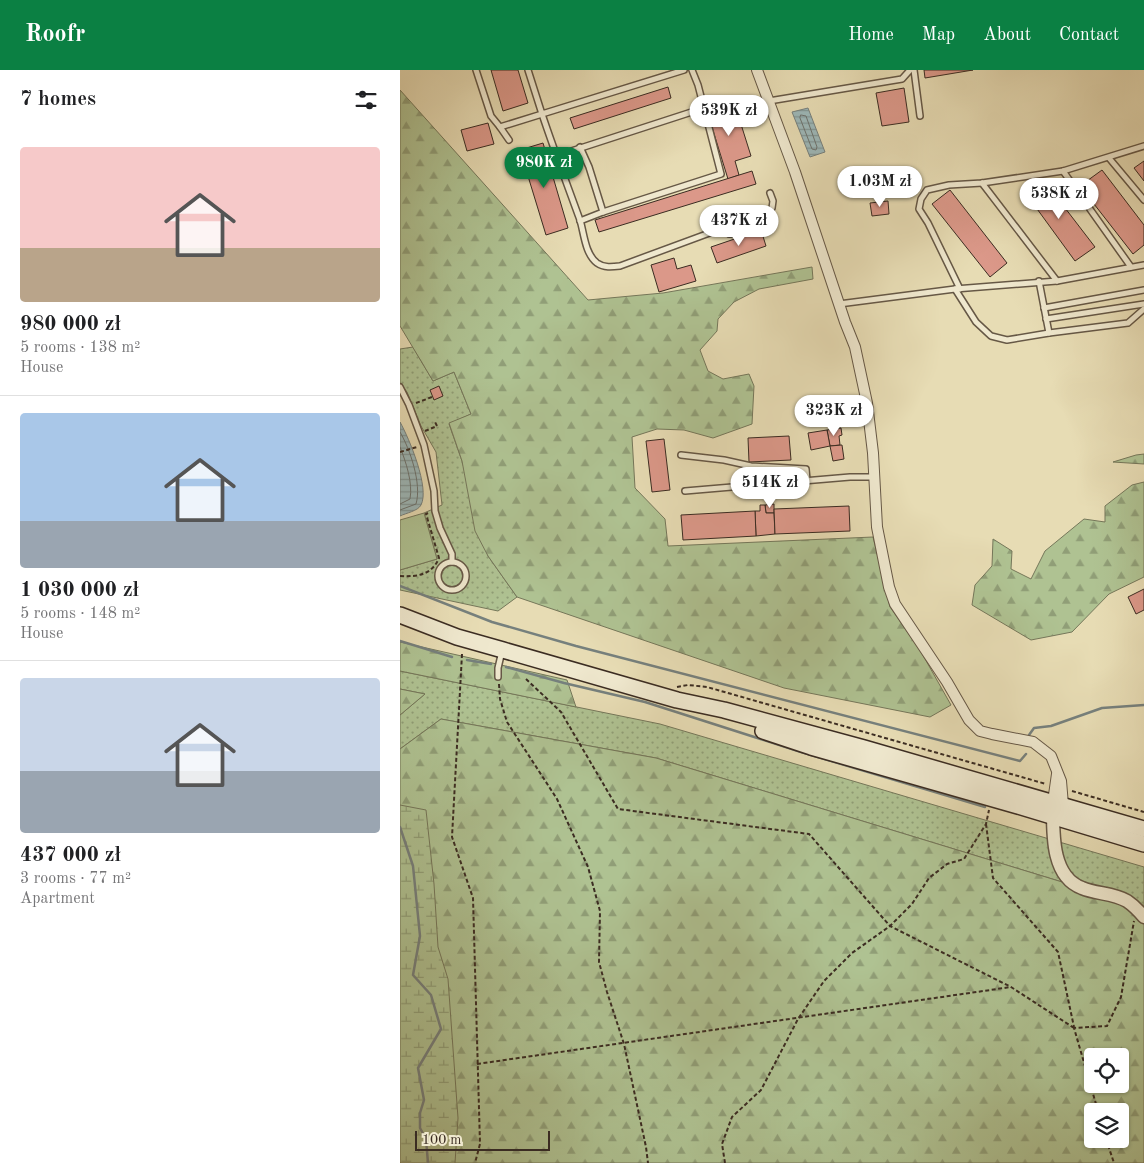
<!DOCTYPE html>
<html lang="en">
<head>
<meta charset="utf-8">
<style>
  :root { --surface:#fff; --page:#f6f6f6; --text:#202124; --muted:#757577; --line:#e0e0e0; --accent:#0b8043 }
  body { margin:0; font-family:"Old Standard TT",serif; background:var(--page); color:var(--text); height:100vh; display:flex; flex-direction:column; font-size:19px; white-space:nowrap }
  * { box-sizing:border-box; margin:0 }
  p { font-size:16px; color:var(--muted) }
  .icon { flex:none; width:28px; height:28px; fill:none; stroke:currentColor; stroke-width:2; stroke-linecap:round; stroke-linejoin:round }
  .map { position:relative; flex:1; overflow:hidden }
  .side { display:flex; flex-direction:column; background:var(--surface); width:400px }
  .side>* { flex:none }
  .controls { position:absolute; left:684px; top:978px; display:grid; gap:10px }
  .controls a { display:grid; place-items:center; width:45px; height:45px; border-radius:5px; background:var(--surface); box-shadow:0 1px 4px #0004; font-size:25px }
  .scale { position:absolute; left:15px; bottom:12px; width:135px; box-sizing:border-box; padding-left:5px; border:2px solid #3b2c22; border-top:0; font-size:14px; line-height:18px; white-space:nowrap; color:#3b2c22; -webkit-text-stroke:4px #efe8ce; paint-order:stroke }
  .price { position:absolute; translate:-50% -42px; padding:0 11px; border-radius:18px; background:#fff; color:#222; font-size:16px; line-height:32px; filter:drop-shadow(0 1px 2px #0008) }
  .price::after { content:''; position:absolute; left:50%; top:30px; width:15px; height:11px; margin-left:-8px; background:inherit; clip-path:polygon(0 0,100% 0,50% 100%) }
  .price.on { background:var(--accent); color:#fff }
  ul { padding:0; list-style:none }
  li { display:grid; align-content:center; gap:10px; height:265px; padding:0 20px }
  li+li { border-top:1px solid var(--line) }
  li span { display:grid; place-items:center; height:155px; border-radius:5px; color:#555 }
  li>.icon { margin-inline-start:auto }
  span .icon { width:90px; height:90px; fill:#fffc; stroke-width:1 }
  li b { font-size:21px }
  h2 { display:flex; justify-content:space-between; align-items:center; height:60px; padding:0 20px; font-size:21px }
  header { display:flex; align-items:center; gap:30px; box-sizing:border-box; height:70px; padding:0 25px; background:var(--accent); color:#fff }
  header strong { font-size:24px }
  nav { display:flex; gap:28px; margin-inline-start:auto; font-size:18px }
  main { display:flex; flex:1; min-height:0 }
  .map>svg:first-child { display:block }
  .grass { fill:url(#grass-dots); stroke:#75775a }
  .forest { fill:url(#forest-firs); stroke:#75775a; fill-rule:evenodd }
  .wetland { fill:url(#wetland-marsh); stroke:#75775a }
  .pitch { fill:#afc292; stroke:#75775a }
  .water { fill:url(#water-rules); stroke:#76807d }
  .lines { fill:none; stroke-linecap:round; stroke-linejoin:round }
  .shore { stroke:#6c726e; stroke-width:1 }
  .stream { stroke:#76807d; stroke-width:2.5 }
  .building { fill:#db9889; stroke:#3b2c22 }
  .service-casing { stroke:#665846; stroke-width:8 }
  .minor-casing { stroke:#665846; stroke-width:12 }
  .tertiary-casing { stroke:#665846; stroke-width:15 }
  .secondary-casing { stroke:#3b2c22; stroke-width:18 }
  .path { stroke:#3b2c22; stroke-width:2; stroke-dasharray:4 2.5; stroke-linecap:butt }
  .service { stroke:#efe8ce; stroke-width:5 }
  .minor { stroke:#efe8ce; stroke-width:10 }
  .tertiary { stroke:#efe8ce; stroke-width:12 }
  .secondary { stroke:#efe8ce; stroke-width:15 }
</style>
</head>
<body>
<header>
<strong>Roofr</strong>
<nav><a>Home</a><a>Map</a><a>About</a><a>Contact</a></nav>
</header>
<main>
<section class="side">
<h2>7 homes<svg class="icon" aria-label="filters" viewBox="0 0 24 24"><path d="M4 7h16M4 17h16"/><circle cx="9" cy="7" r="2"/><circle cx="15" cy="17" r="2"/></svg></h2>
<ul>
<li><span style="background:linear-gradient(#f6c9c9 65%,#b9a48a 0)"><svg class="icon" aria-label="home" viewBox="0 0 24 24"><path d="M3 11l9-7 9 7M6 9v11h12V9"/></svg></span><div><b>980 000 zł</b><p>5 rooms · 138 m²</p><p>House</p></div></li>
<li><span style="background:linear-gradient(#a9c7e8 70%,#9aa5b1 0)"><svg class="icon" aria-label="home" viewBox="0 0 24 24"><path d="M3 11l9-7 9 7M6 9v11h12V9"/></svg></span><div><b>1 030 000 zł</b><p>5 rooms · 148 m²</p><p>House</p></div></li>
<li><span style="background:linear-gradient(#c9d6e8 60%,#9aa5b1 0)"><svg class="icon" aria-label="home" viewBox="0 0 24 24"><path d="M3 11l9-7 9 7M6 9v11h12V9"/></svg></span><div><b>437 000 zł</b><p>3 rooms · 77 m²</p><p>Apartment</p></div></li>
</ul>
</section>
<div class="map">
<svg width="744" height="1093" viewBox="0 0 744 1093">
  <defs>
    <pattern id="grass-dots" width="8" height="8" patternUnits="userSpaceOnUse" patternTransform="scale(1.25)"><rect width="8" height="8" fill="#afc292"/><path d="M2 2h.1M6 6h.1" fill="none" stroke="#909e77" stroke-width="1.8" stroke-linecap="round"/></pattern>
    <pattern id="forest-firs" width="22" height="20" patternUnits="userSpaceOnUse" patternTransform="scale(1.25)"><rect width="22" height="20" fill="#afc292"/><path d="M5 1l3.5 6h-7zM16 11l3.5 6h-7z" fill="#909e77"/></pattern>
    <pattern id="wetland-marsh" width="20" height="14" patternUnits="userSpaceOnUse" patternTransform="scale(1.25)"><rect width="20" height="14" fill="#afc292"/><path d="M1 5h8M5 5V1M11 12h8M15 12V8" fill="none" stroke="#909e77"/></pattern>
    <pattern id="water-rules" width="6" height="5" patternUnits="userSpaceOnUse" patternTransform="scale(1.25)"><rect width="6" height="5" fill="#9db8b9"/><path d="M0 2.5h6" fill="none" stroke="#819696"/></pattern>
  </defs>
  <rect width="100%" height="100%" fill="#e7dcb4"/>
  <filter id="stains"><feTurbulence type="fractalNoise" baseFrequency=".004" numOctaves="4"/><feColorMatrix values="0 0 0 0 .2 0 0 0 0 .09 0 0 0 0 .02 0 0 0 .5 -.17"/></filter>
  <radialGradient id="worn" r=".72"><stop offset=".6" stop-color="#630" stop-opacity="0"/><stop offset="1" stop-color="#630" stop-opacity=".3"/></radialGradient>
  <g class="grass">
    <polygon points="13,277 33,311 54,302 71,344 49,354 62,391 88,486 117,527 98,541 0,520 0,500 37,489 24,443 42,435 36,382 21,356 7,322 0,313 0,279"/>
    <polygon points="0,601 260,654 744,797 744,837 256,688 41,649 0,679 0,645 25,624 0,619"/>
  </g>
  <g class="forest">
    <polygon points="0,20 188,230 263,223 412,197 413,209 359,219 334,232 318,249 317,261 300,280 308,301 323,309 349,304 354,316 352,354 313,368 284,360 257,359 232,367 235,418 265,449 268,476 473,467 490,537 520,580 551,635 530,647 384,618 117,527 88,486 75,461 62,391 49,353 71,344 54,302 33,311 0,256"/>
    <polygon points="744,384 744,394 713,392 736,385"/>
    <polygon points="744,412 744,507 709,524 672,562 631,570 572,535 575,515 592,496 593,469 612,481 611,499 631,509 645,481 684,449 705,452 705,436 732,415"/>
    <polygon points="0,572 167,610 176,637 0,601"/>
    <polygon points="0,619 25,624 0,645"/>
    <path d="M41,649L256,688L744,837V1093H0V679ZM692,986H720V1014H692ZM692,1041H720V1069H692Z"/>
  </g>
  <polygon class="wetland" points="0,735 26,740 34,814 38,877 48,909 58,1048 55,1093 0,1093"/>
  <polygon class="pitch" points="24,443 37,489 0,500 0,450"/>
  <g class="water">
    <polygon points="408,38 425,82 410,87 392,42"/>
    <path d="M0,352C9,368 30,418 21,435C18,441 6,443 0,446Z"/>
  </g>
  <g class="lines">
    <g class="shore">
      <polygon points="401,45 406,46 417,77 416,80 412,79 400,48"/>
      <path d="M0,362C10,379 22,414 16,434L0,440"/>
      <path d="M0,377C6,392 13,413 10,429L0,434"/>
    </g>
    <g class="stream">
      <polyline points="0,516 92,552 176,576 620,691 626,684"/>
      <polyline points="0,571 52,587"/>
      <polyline points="67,590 91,594"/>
      <polyline points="106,597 164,613 245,632 401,682 585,737"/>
      <polyline points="629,665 634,658 651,656 702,638 744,635"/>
      <polyline points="0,757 13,796 20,866 13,905 31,925 41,959 18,998 24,1030 20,1043 20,1058 26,1069 28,1093"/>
    </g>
  </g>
  <g class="building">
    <polygon points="91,0 118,0 128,33 103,41"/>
    <polygon points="524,0 573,0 525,8"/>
    <polygon points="268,17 271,28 174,59 170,48"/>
    <polygon points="504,18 509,52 482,56 476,23"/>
    <polygon points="334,32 351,86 335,91 339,105 328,109 307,41"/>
    <polygon points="88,53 94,74 67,81 61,60"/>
    <polygon points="143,73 168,158 146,165 120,80"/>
    <polygon points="744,91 744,111 734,98"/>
    <polygon points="702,100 744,155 744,175 733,184 680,116"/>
    <polygon points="352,101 356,114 199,162 195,150"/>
    <polygon points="642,108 695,177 675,191 624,121"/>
    <polygon points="550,120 607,193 590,207 532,134"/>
    <polygon points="488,131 489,144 472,146 470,133"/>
    <polygon points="361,160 366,176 317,193 311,177"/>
    <polygon points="274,188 277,199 291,195 296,211 259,222 251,195"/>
    <polygon points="39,316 43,326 34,330 30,320"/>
    <polygon points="441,358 442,365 439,366 440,375 430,376 427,360"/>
    <polygon points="427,360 430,376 411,380 408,363"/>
    <polygon points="389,366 391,390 349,392 348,368"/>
    <polygon points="264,369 270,420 252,422 246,371"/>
    <polygon points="442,375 444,389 433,391 430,376"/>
    <polygon points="374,434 374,443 366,443 365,435"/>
    <polygon points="360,435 365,435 366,443 374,443 375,464 356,466 355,441 360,441"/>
    <polygon points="449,436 450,461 375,464 374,439"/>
    <polygon points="355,441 356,466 283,470 281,445"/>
    <polygon points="744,519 744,540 736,544 728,527"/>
  </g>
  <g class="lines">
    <defs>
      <g id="service">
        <path d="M76,0L91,46L100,57L142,44C154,80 167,114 180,150C184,163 185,184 197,193C204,198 212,197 220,196L323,158L366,144L372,138L373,131L370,123"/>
        <polyline points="128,0 142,44 284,0"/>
        <polyline points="514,0 520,46"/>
        <polyline points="369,31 502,9 510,0"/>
        <polyline points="100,57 109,70"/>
        <polyline points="180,77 189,97 203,142"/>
        <polyline points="156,86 304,38"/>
        <polyline points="709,88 744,130"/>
        <polyline points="663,101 731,197"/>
        <polyline points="582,113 657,211"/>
        <polyline points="180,151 203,142 321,104 298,15 292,0"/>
        <path d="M323,158L329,164C337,164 360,159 365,153C366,151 366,146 366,144"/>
        <polyline points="639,211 649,263"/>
        <polyline points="555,219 576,252 591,266 607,270 649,263 728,253 744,239"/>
        <polyline points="560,219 528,153 519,139 521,129 527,120 549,115 582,113 663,101 744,76"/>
        <polyline points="439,234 555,219 657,211 744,195"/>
        <polyline points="644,238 744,220"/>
        <polyline points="646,249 744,234"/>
        <polyline points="0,317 9,335 24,375 34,421 35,441 40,458 52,484 52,492"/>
        <polyline points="281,385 324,390 351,396 406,399 407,410"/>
        <polyline points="285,421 450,407 474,407"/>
        <circle cx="52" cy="506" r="14"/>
        <polyline points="98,607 98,598 102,581"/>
      </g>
      <g id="minor">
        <polyline points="357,0 395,102 445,252 455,277 467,333 473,383 477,457 489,517 495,534 547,612 569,650 580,661 592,664 633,672 651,686 661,711 663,735"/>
        <polyline points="653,732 657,704"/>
      </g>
      <path id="tertiary" d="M653,739C653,765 652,807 682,818C696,824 713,823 727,831C733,835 739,841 744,847"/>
      <g id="secondary">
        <polyline points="0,545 57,567 103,580 277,630 324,640 464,678 744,759"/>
        <polyline points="363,661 411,677 618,736 744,774"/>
      </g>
    </defs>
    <use href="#service" class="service-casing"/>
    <use href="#minor" class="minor-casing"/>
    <use href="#tertiary" class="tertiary-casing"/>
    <use href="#secondary" class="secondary-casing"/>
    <g class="path">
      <polyline points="16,333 32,327"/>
      <polyline points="25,361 37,356 35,352"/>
      <polyline points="0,382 17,377"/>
      <path d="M0,506C17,507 32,505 39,488L26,444L28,443"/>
      <polyline points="62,584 52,767 73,828 80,1074 75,1093"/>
      <polyline points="126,609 161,642 218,739 409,764 490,856 611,917 674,958"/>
      <polyline points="99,614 100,629 107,652 157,729 188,797 200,841 199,892 207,922 224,974 246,1077 248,1093"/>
      <polyline points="277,617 288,615 307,617 646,714"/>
      <polyline points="672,721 744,742"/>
      <polyline points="586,754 593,808 658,882 674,957"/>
      <polyline points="77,994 611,917"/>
      <polyline points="698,1041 674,958 707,956 721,927 734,851"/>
      <polyline points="706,1069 714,1093"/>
      <polyline points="325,1093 322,1074 332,1047 361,1020 398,949 424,911 452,883 490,856 512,834 529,808 547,794 564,789 586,754 589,740"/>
    </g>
    <use href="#service" class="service"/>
    <use href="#minor" class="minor"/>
    <use href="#tertiary" class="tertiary"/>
    <use href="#secondary" class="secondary"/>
  </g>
  <rect width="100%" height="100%" filter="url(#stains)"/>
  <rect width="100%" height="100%" fill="url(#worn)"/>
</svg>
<div class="controls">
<a><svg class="icon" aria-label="locate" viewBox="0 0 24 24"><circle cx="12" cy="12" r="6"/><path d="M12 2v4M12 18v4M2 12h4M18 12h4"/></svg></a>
<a><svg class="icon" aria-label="layers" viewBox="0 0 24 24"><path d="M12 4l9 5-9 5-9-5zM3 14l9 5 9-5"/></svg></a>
</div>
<div class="scale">100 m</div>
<b class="price" style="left:329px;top:67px">539K zł</b>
<b class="price on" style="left:144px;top:119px">980K zł</b>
<b class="price" style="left:480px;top:138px">1.03M zł</b>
<b class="price" style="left:659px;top:150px">538K zł</b>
<b class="price" style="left:339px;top:177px">437K zł</b>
<b class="price" style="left:434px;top:367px">323K zł</b>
<b class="price" style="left:370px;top:439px">514K zł</b>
</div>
</main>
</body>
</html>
